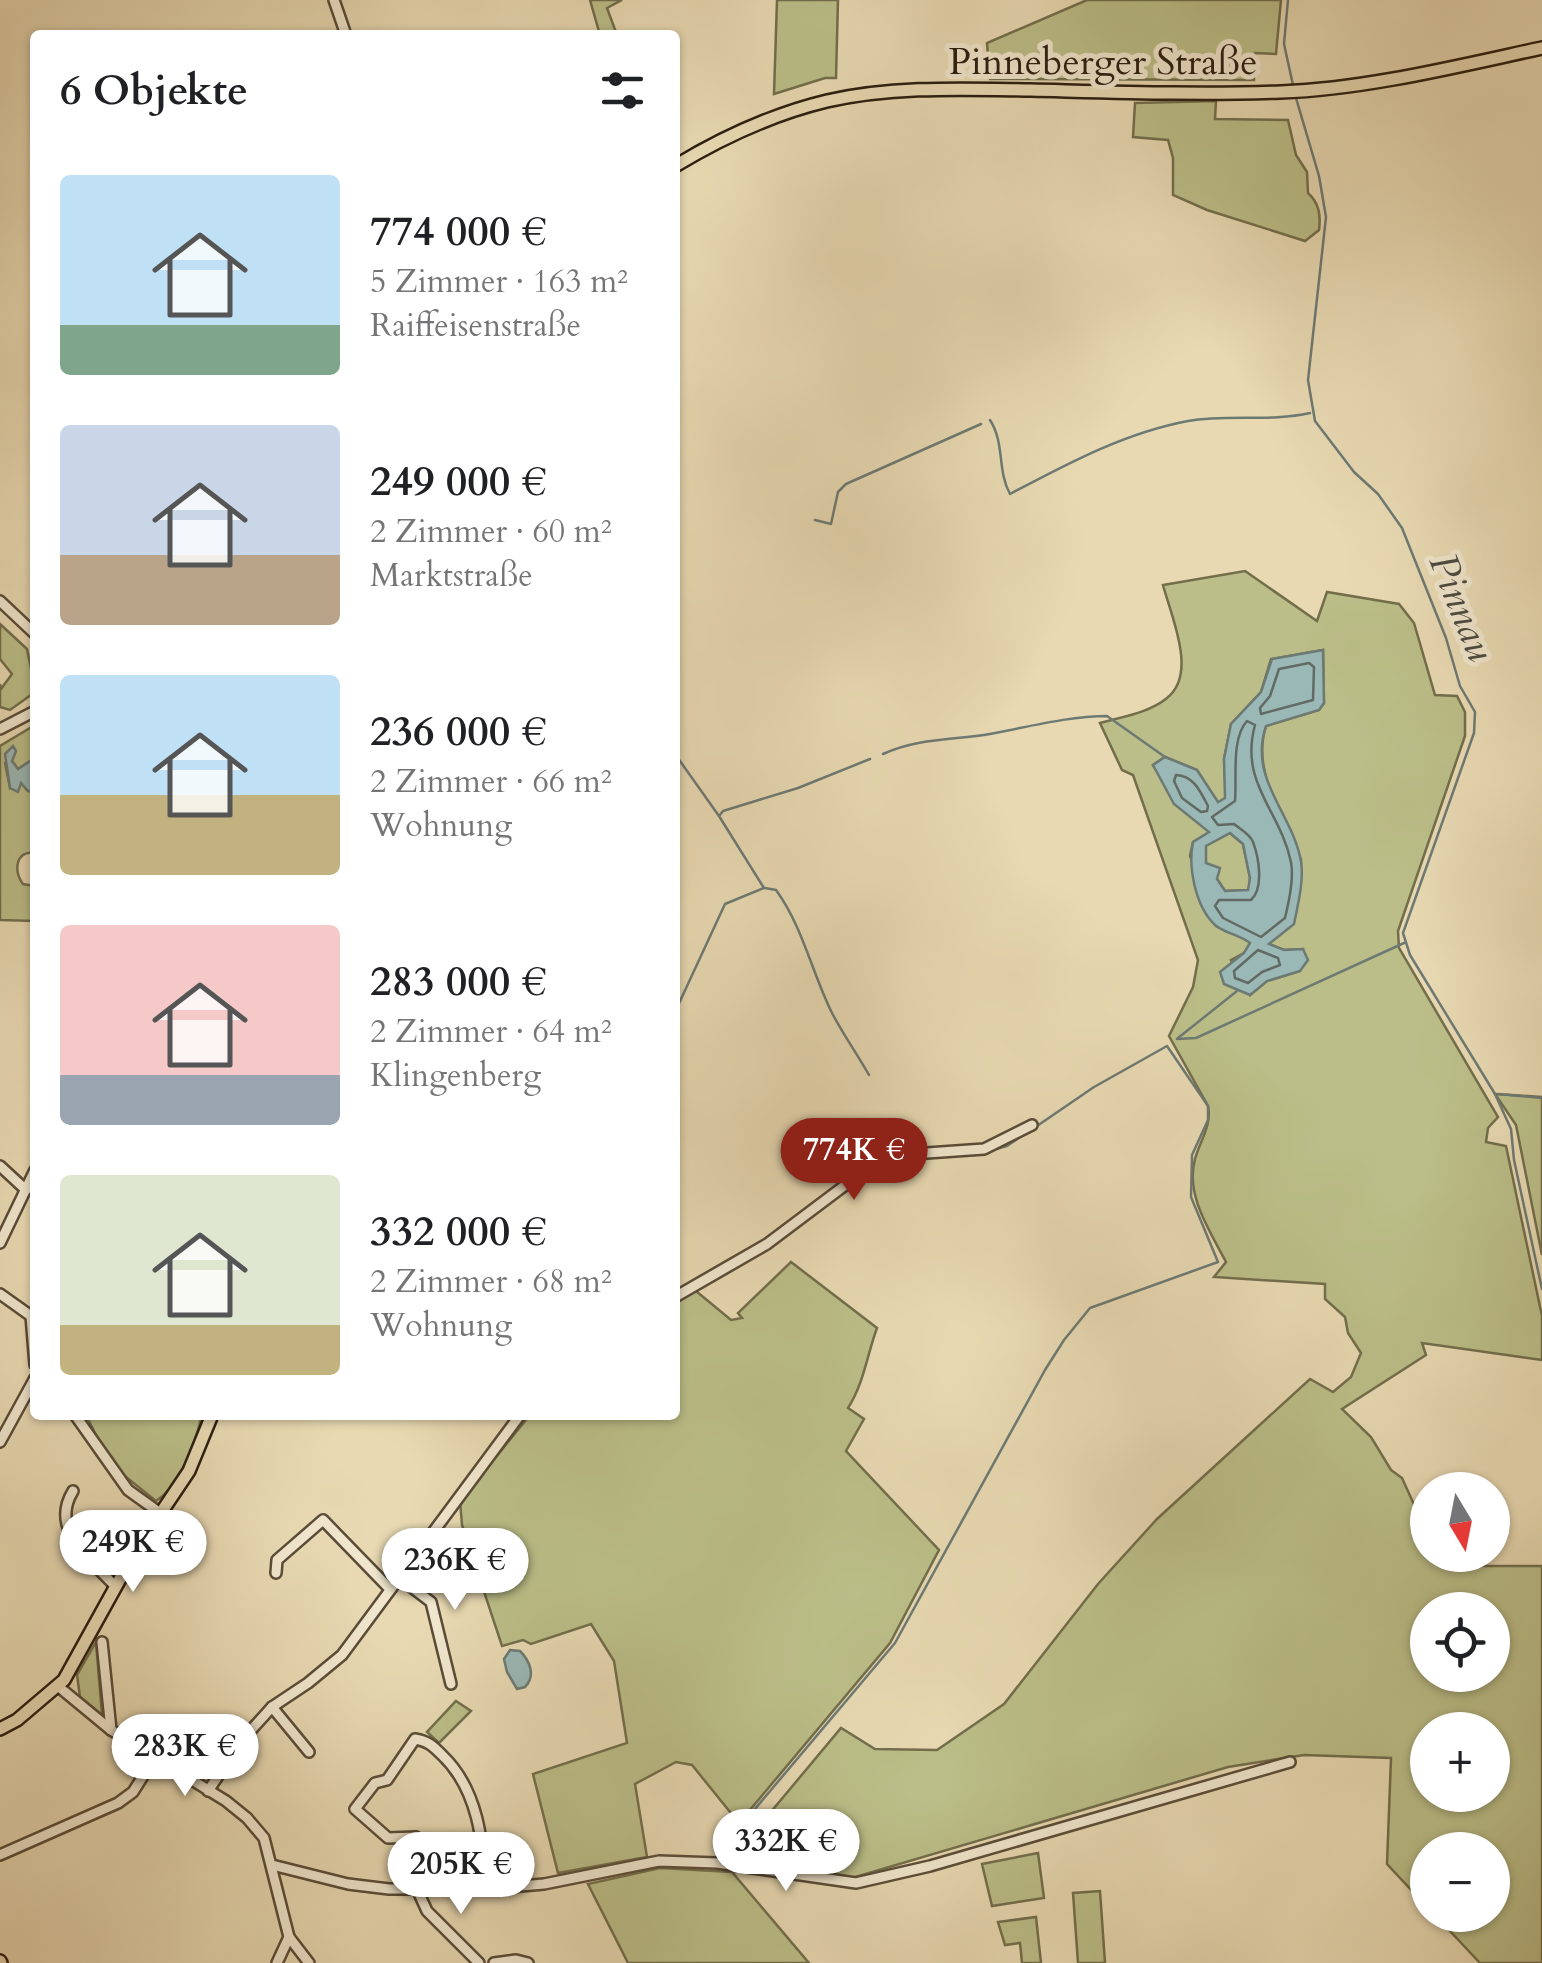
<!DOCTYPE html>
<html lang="de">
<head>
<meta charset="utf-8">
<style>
  :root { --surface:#fff; --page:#f2f2f2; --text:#202124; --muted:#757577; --accent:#8f2418 }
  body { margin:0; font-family:Cardo,serif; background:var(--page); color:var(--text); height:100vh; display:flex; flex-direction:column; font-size:38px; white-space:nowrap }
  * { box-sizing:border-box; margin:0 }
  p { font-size:32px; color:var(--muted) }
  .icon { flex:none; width:55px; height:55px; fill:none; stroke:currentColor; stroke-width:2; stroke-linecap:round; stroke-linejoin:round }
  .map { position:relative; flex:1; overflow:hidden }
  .sheet { position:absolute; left:30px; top:30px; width:650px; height:1390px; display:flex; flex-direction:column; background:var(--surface); border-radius:10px; box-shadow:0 2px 8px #0004 }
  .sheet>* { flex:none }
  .needle { width:65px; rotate:170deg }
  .controls { position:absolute; left:1410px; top:1472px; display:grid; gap:20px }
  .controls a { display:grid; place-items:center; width:100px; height:100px; border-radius:50%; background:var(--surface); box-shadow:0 2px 8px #0004; font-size:50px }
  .price { position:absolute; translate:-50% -85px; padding:0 22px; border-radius:35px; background:#fff; color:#222; font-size:32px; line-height:65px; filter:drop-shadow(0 2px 5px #0008) }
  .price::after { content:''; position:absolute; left:50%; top:60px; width:30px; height:22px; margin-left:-15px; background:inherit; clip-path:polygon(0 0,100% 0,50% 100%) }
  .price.active { background:var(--accent); color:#fff }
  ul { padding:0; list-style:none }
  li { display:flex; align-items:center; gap:30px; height:250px; padding:0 30px }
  li span { display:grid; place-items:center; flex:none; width:280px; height:200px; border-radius:10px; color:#555 }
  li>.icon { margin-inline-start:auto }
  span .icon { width:120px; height:120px; fill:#fffc; stroke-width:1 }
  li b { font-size:42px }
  h2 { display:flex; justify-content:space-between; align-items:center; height:120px; padding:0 30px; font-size:42px }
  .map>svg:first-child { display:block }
  .green { fill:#bbbe88; stroke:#726e4c; stroke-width:2.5; fill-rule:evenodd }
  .water { fill:#9ab8b6; stroke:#6d7a74; stroke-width:2.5; fill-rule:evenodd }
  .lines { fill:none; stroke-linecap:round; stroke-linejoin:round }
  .shore { stroke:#626a63; stroke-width:2.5 }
  .stream { stroke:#6d7a74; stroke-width:2.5 }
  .minor-casing { stroke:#5a4c38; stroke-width:14 }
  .major-casing { stroke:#2a1d10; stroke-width:16 }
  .minor { stroke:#f0e6cd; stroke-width:9 }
  .major { stroke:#e8d9b2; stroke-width:11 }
  .labels { text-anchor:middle; stroke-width:10; stroke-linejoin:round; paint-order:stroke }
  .street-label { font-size:38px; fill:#2a1d10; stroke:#f0e6cd }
  .water-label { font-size:40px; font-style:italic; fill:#4c4c42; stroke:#f0e6cd }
</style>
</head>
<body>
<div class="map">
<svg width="1542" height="1963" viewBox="0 0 1542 1963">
  <rect width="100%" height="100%" fill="#e8d9b2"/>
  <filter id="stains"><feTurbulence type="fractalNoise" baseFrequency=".002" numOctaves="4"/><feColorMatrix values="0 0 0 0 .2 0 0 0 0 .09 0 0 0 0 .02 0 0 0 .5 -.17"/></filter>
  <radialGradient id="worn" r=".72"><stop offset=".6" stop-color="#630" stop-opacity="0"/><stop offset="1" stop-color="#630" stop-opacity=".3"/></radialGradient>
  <g class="green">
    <polygon points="590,0 622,0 607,8 617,35 600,35"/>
    <polygon points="777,0 838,0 836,78 825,78 774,94"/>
    <polygon points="1087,0 1281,0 1276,54 1255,53 1254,80 990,79 987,43"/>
    <path d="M1216,101L1215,119L1288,120L1296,155L1307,172L1308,193C1319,203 1321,215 1319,230L1305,241L1207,210L1173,195V158L1168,140L1133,137L1135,103Z"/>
    <path d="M1245,571L1317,621L1327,592L1399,604L1414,623L1435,695L1457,696L1465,712V736L1398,931L1399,948L1498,1117L1488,1128L1486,1142L1506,1146L1542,1316V1360L1422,1343L1426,1355L1342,1409L1371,1437L1391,1470L1402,1478L1427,1533L1428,1555H1438L1444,1566H1542V1963H1480L1435,1915H1492V1850H1428L1427,1907L1387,1864L1391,1758L1304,1755L1228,1767L852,1878L734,1856L841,1728L875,1749L937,1750L1004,1704L1098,1584L1157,1519L1310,1379L1333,1392L1351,1377L1361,1353L1348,1333L1345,1317L1325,1299V1284L1214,1277L1226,1262C1210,1231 1185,1195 1195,1159C1200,1141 1212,1125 1208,1106L1169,1036L1193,987L1198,960L1133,775L1122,770L1100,723C1121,717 1149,713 1167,698C1198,674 1171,616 1163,585ZM1323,650L1324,703L1319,710L1266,726C1251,771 1284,819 1301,860L1269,944L1284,950L1303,949L1300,971L1267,981L1250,995L1231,960L1244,953L1251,943L1240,935L1216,926L1190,856L1193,842L1210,832L1166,786L1153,765L1165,757L1197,770L1218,803L1226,798L1224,759L1231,724L1261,692L1271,659ZM1428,1610H1492V1675H1428ZM1428,1730H1492V1795H1428Z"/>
    <polygon points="0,624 27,649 35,688 35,692 10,710 0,707 0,684 1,689 12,674 0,659"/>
    <path d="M35,725L34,759L18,769L12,761L5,763L10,788L20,782L28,791H35V853C16,850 13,870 23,884L35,886V921L0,920V746Z"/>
    <polygon points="1230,833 1243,844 1250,878 1249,890 1225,891 1206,863 1205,846"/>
    <polygon points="1495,1094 1542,1097 1542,1255 1516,1125"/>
    <path d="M791,1262L877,1328C867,1355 864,1383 848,1408L864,1419L846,1451L939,1550L890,1643L739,1823L692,1765L676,1762L635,1784L647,1857L558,1873L533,1774L627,1743L614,1661L591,1624L531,1644L523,1640L502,1646L462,1525L460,1501L530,1415H675V1302L696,1291L731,1320L742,1318L738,1313Z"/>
    <path d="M86,1415H202C195,1443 181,1485 156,1501L111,1465Z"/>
    <polygon points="96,1642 102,1715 80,1697 77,1675"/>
    <polygon points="456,1701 471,1711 439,1743 427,1732"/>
    <polygon points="1038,1853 1044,1898 992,1906 982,1864"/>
    <polygon points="660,1868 732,1872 809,1963 628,1963 588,1884"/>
    <polygon points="1100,1891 1105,1963 1078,1963 1073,1893"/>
    <polygon points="1036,1917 1041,1963 1022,1963 1020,1943 1005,1945 998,1922"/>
  </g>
  <g class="water">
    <path d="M1323,650L1324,703L1319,710L1266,726C1248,779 1292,812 1301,861C1304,881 1298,904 1294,924L1269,944L1284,950L1303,949L1308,960L1300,971L1267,981L1250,995L1224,984L1220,972L1244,953L1250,943C1240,935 1224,933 1215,925C1195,906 1188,867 1193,842L1209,832L1174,804L1153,765L1165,757L1197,770L1218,802L1225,798L1224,759L1231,724L1261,692L1272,659ZM1230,833L1243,844L1250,878L1248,890L1225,891L1217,879L1220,868L1206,863V846Z"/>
    <polygon points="13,746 16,751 12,761 18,769 33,759 35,753 35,791 28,791 21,783 18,792 10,788 5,754"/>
    <path d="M510,1650L520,1651C530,1661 536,1676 525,1687L517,1689L507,1672L504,1659Z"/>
  </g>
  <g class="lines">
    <g class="shore">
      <polygon points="1309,663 1314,667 1313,700 1261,714 1260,708 1270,696 1279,669"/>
      <path d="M1247,721L1255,725C1239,783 1280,810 1291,862C1294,879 1289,901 1285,918L1261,937L1223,918L1215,906L1219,900H1251C1264,888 1259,858 1253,842C1250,834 1240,829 1234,824L1218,825L1212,817L1235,801C1237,778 1231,738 1247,721Z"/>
      <path d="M1176,775C1194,776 1200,791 1208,806L1207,811L1201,812L1182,798L1174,781Z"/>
      <polygon points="1258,950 1278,958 1280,965 1262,972 1248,983 1235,978 1234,971"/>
    </g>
    <g class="stream">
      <polyline points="1288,0 1284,44 1293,85"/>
      <polyline points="1296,98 1319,176 1326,217 1308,380 1315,421 1354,472 1378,494 1402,528 1446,638 1460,686 1475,712 1474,733 1403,933 1410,955 1495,1094 1511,1129 1514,1160 1542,1289"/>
      <path d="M990,420C1005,443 997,471 1010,494C1067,464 1124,433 1188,421C1228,414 1270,422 1310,413"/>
      <polyline points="815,520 831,524 838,492 846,484 981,424"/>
      <polyline points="675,754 719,816 723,811 798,788 870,759"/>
      <path d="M883,754C918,738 953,740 990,734C1028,727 1069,716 1107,716L1165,757"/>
      <path d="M765,888L776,890C803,927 812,973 832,1013C843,1034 857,1054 869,1075"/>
      <polyline points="675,1012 725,904 764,888 719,816"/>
      <polyline points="1178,1038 1237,991"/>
      <polyline points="1177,1039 1196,1038 1404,943"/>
      <polyline points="1499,1094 1542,1098"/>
      <polyline points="989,1151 1007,1146 1026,1133"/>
      <polyline points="924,1158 981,1154"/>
      <polyline points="722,1848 895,1643 1045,1370 1064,1340 1090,1308 1218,1262 1191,1197 1192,1155 1208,1120 1208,1106 1167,1046 1094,1087 1037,1126"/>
    </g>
    <defs>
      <g id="minor">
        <polyline points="334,0 346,35"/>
        <polyline points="0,601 35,634"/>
        <polyline points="0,729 35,711"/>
        <polyline points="0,1166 26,1190"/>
        <polyline points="0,1243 35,1170"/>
        <polyline points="0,1294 31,1316 35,1365"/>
        <polyline points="675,1297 767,1244 884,1156 984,1149 1032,1125"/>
        <polyline points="75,1415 128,1490 160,1513"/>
        <polyline points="0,1442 35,1378"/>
        <path d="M73,1491C49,1530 90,1559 115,1586"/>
        <polyline points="276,1573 277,1560 323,1520 389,1588"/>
        <polyline points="398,1577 431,1602 451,1684"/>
        <polyline points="102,1642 111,1730"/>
        <polyline points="59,1687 111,1730 226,1801 247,1818 264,1838 289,1937 277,1963"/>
        <polyline points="272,1707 309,1752"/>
        <polyline points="208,1791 243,1739 272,1707 308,1683 342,1655 520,1415"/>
        <path d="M416,1837L388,1838L355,1809L375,1783L387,1780L415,1739C428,1741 433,1746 442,1755C478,1789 483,1841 486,1889"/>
        <polyline points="0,1855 118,1803 133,1792 155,1757"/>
        <polyline points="272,1865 348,1884 389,1889 486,1889 544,1884 659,1861 717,1863 856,1883 930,1866 1290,1762"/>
        <polyline points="417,1889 427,1911 479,1963"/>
        <polyline points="289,1937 309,1963"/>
        <polyline points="494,1963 516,1960 528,1963"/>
      </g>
      <g id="major">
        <path d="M675,166C723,137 773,114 827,101C894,86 963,89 1031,90C1114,92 1198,95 1281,92C1366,89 1458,66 1542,48"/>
        <polyline points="0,1729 17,1720 64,1680 136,1550 189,1471 212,1415"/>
        <polyline points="0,1961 1,1963"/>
      </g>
    </defs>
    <use href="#minor" class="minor-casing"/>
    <use href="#major" class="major-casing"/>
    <use href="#minor" class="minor"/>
    <use href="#major" class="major"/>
  </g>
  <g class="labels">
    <g class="street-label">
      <text x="1103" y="74">Pinneberger Straße</text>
    </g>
    <g class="water-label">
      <text transform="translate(1463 607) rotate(68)" y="14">Pinnau</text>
    </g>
  </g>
  <rect width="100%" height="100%" filter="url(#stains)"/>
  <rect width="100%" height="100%" fill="url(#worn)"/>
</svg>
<div class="controls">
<a><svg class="needle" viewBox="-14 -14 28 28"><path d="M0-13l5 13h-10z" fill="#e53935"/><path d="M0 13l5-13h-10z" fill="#757577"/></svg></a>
<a><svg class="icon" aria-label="locate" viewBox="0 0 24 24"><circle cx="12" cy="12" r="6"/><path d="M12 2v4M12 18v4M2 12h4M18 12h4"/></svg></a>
<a>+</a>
<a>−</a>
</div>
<b class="price active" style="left:854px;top:1203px">774K €</b>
<b class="price" style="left:133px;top:1595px">249K €</b>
<b class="price" style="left:455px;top:1613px">236K €</b>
<b class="price" style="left:185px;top:1799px">283K €</b>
<b class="price" style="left:786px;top:1894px">332K €</b>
<b class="price" style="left:461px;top:1917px">205K €</b>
<section class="sheet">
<h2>6 Objekte<svg class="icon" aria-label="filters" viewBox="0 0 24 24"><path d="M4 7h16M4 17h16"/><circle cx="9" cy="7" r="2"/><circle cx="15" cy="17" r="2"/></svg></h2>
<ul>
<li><span style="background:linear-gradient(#bfe0f5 75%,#7fa58c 0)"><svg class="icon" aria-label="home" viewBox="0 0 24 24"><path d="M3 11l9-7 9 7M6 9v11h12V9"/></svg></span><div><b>774 000 €</b><p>5 Zimmer · 163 m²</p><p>Raiffeisenstraße</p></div></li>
<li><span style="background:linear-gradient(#c9d6e8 65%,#b9a48a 0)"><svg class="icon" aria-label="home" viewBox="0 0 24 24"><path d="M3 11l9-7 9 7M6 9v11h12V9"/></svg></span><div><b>249 000 €</b><p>2 Zimmer · 60 m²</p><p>Marktstraße</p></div></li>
<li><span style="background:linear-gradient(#bfe0f5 60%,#c2b280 0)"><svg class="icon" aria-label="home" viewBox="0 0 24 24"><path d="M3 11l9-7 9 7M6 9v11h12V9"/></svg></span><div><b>236 000 €</b><p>2 Zimmer · 66 m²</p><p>Wohnung</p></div></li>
<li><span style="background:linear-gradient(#f6c9c9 75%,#9aa5b1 0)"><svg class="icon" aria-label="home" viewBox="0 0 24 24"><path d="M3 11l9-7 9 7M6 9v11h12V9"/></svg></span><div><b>283 000 €</b><p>2 Zimmer · 64 m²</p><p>Klingenberg</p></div></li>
<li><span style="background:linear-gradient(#dfe7d0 75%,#c2b280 0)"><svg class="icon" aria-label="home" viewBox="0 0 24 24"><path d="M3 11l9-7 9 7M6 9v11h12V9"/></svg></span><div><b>332 000 €</b><p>2 Zimmer · 68 m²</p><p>Wohnung</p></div></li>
</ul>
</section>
</div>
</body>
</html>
